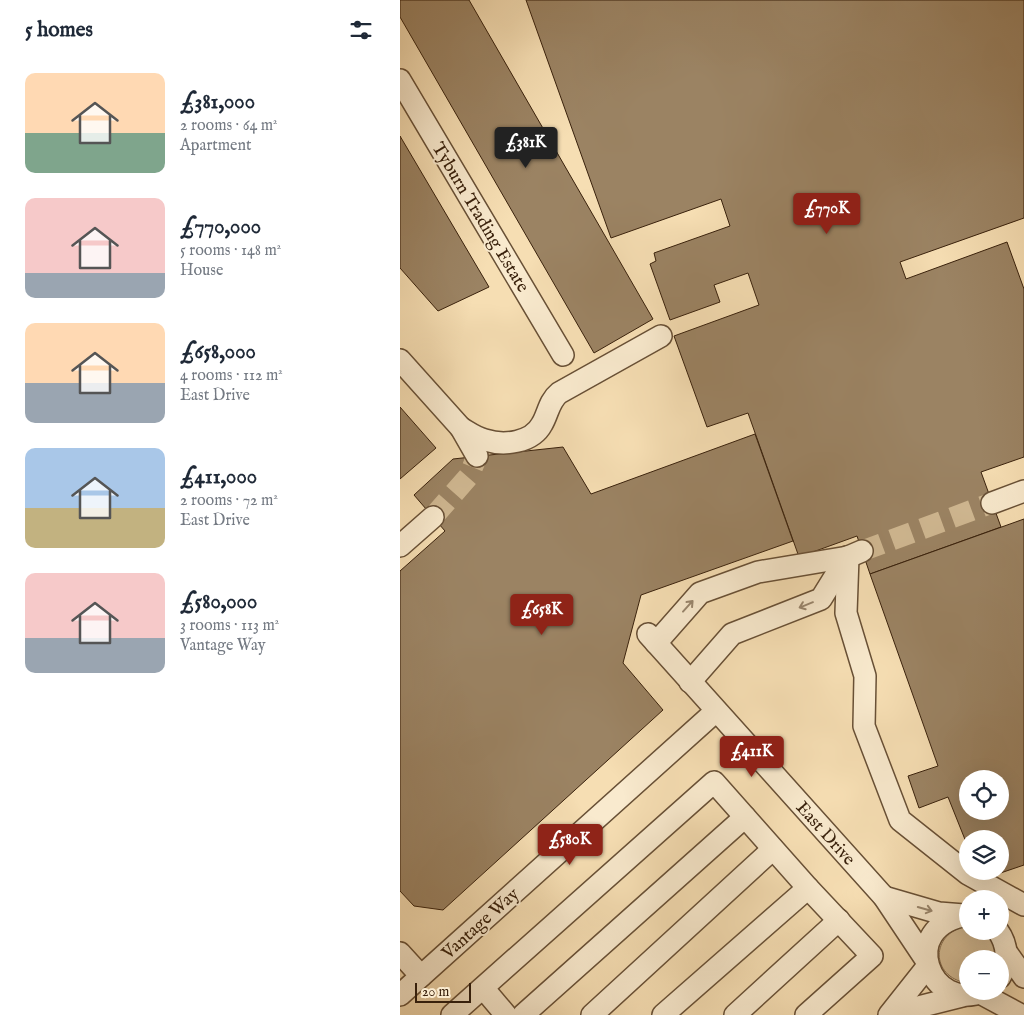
<!DOCTYPE html>
<html lang="en">
<head>
<meta charset="utf-8">
<style>
  :root { --surface:#fff; --page:#f6f6f7; --text:#1f2937; --muted:#747a83; --accent:#8f2418 }
  body { margin:0; font-family:"IM FELL English",serif; background:var(--page); color:var(--text); height:100vh; display:flex; flex-direction:column; font-size:19px; white-space:nowrap }
  * { box-sizing:border-box; margin:0 }
  p { font-size:16px; color:var(--muted) }
  .icon { flex:none; width:28px; height:28px; fill:none; stroke:currentColor; stroke-width:2; stroke-linecap:round; stroke-linejoin:round }
  .map { position:relative; flex:1; overflow:hidden }
  .details { display:flex; flex-direction:column; background:var(--surface); width:400px }
  .details>* { flex:none }
  .controls { position:absolute; left:559px; top:770px; display:grid; gap:10px }
  .controls a { display:grid; place-items:center; width:50px; height:50px; border-radius:50%; background:var(--surface); box-shadow:0 5px 20px #0002; font-size:25px }
  .scale { position:absolute; left:15px; bottom:12px; width:56px; box-sizing:border-box; padding-left:5px; border:2px solid #39210c; border-top:0; font-size:14px; line-height:18px; white-space:nowrap; color:#39210c; -webkit-text-stroke:4px #f9eace; paint-order:stroke }
  .price { position:absolute; translate:-50% -42px; padding:0 11px; border-radius:5px; background:var(--accent); color:#fff; font-size:16px; line-height:32px; filter:drop-shadow(0 1px 2px #0008) }
  .price::after { content:''; position:absolute; left:50%; top:30px; width:15px; height:11px; margin-left:-8px; background:inherit; clip-path:polygon(0 0,100% 0,50% 100%) }
  .price.active { background:#222; color:#fff }
  ul { padding:0; list-style:none }
  li { display:flex; align-items:center; gap:15px; height:125px; padding:0 25px }
  li span { display:grid; place-items:center; flex:none; width:140px; height:100px; border-radius:10px; color:#555 }
  li>.icon { margin-inline-start:auto }
  span .icon { width:60px; height:60px; fill:#fffc; stroke-width:1 }
  li b { font-size:21px }
  h2 { display:flex; justify-content:space-between; align-items:center; height:60px; padding:0 25px; font-size:21px }
  main { display:flex; flex:1; min-height:0 }
  .map>svg:first-child { display:block }
  .green { fill:#d6be97; stroke:#887052 }
  .building { fill:#9b8363; stroke:#39210c; fill-rule:evenodd }
  .lines { fill:none; stroke-linecap:round; stroke-linejoin:round }
  .minor-tunnel { stroke:#d0b892; stroke-width:21; stroke-dasharray:21 11; stroke-linecap:butt }
  .minor-casing { stroke:#685036; stroke-width:24 }
  .minor { stroke:#f9eace; stroke-width:21 }
  .oneway { stroke:#99866d }
  .labels { text-anchor:middle; stroke-width:4; stroke-linejoin:round; paint-order:stroke }
  .street-label { font-size:18px; fill:#39210c; stroke:#f9eace }
</style>
</head>
<body>
<main>
<section class="details">
<h2>5 homes<svg class="icon" aria-label="filters" viewBox="0 0 24 24"><path d="M4 7h16M4 17h16"/><circle cx="9" cy="7" r="2"/><circle cx="15" cy="17" r="2"/></svg></h2>
<ul>
<li><span style="background:linear-gradient(#ffd9b3 60%,#7fa58c 0)"><svg class="icon" aria-label="home" viewBox="0 0 24 24"><path d="M3 11l9-7 9 7M6 9v11h12V9"/></svg></span><div><b>£381,000</b><p>2 rooms · 64 m²</p><p>Apartment</p></div></li>
<li><span style="background:linear-gradient(#f6c9c9 75%,#9aa5b1 0)"><svg class="icon" aria-label="home" viewBox="0 0 24 24"><path d="M3 11l9-7 9 7M6 9v11h12V9"/></svg></span><div><b>£770,000</b><p>5 rooms · 148 m²</p><p>House</p></div></li>
<li><span style="background:linear-gradient(#ffd9b3 60%,#9aa5b1 0)"><svg class="icon" aria-label="home" viewBox="0 0 24 24"><path d="M3 11l9-7 9 7M6 9v11h12V9"/></svg></span><div><b>£658,000</b><p>4 rooms · 112 m²</p><p>East Drive</p></div></li>
<li><span style="background:linear-gradient(#a9c7e8 60%,#c2b280 0)"><svg class="icon" aria-label="home" viewBox="0 0 24 24"><path d="M3 11l9-7 9 7M6 9v11h12V9"/></svg></span><div><b>£411,000</b><p>2 rooms · 72 m²</p><p>East Drive</p></div></li>
<li><span style="background:linear-gradient(#f6c9c9 65%,#9aa5b1 0)"><svg class="icon" aria-label="home" viewBox="0 0 24 24"><path d="M3 11l9-7 9 7M6 9v11h12V9"/></svg></span><div><b>£580,000</b><p>3 rooms · 113 m²</p><p>Vantage Way</p></div></li>
</ul>
</section>
<div class="map">
<svg width="624" height="1015" viewBox="0 0 624 1015">
  <rect width="100%" height="100%" fill="#f6deb3"/>
  <filter id="stains"><feTurbulence type="fractalNoise" baseFrequency=".004" numOctaves="4"/><feColorMatrix values="0 0 0 0 .2 0 0 0 0 .09 0 0 0 0 .02 0 0 0 .5 -.17"/></filter>
  <radialGradient id="worn" r=".72"><stop offset=".6" stop-color="#630" stop-opacity="0"/><stop offset="1" stop-color="#630" stop-opacity=".3"/></radialGradient>
  <path class="green" d="M567,926L568,931H584C592,939 597,947 596,959H568L567,983C530,977 530,933 567,926Z"/>
  <g class="building">
    <polygon points="0,0 69,0 253,319 194,353 0,17"/>
    <polygon points="126,0 624,0 624,218 500,262 506,279 607,242 624,289 624,457 581,472 601,527 470,574 457,536 399,557 348,413 307,427 274,336 359,305 348,273 314,285 320,302 270,320 250,264 256,261 254,253 330,226 321,199 211,238"/>
    <polygon points="0,136 89,287 38,311 0,268"/>
    <polygon points="0,407 36,448 0,479"/>
    <polygon points="355,434 393,541 241,595 223,663 263,710 43,910 14,906 0,891 0,571 45,531 14,495 53,459 163,447 191,494"/>
    <path d="M624,519V865L580,880L577,871H600V839H568V847L548,797L519,808L508,776L538,766L470,574ZM568,779H600V811H568Z"/>
  </g>
  <g class="lines">
    <g class="minor-tunnel">
      <polyline points="33,517 69,476 77,456"/>
      <polyline points="462,551 592,503"/>
    </g>
    <defs>
      <g id="minor">
        <polyline points="0,80 163,355"/>
        <polyline points="0,360 61,428 77,456"/>
        <path d="M61,428C68,432 76,438 85,440C104,446 132,443 142,424C148,414 149,401 159,393L261,336"/>
        <polyline points="592,503 624,491"/>
        <polyline points="0,546 33,517"/>
        <polyline points="448,557 446,613 465,676 464,726 500,820 568,874 624,905"/>
        <polyline points="248,634 484,897 526,960"/>
        <polyline points="256,643 300,593 358,572 448,557 462,551"/>
        <polyline points="290,682 332,634 421,599 447,557"/>
        <polyline points="484,897 539,913 564,915"/>
        <path d="M568,915C495,926 531,1015 584,991"/>
        <path d="M598,931C608,945 609,963 600,977"/>
        <polyline points="0,953 21,976"/>
        <polyline points="607,953 624,977"/>
        <polyline points="84,989 106,1015"/>
        <polyline points="580,993 621,1015"/>
        <polyline points="0,995 316,711"/>
        <polyline points="491,1014 562,996"/>
        <polyline points="52,1015 314,782 408,888 472,956 406,1015"/>
        <polyline points="123,1015 345,817"/>
        <polyline points="192,1015 373,849"/>
        <polyline points="263,1015 408,888"/>
        <polyline points="335,1015 439,920"/>
        <polyline points="489,1015 527,967"/>
      </g>
    </defs>
    <use href="#minor" class="minor-casing"/>
    <use href="#minor" class="minor"/>
  </g>
  <defs><path id="oneway-shaft" d="M-6 0H5M1.5-3L5.5 0L1.5 3" fill="none" stroke-width="1.6" stroke-linecap="round" stroke-linejoin="round" transform="scale(1.25)"/></defs>
  <g class="oneway">
    <use href="#oneway-shaft" transform="translate(406 605) rotate(158)"/>
    <use href="#oneway-shaft" transform="translate(288 606) rotate(-48)"/>
    <use href="#oneway-shaft" transform="translate(525 909) rotate(16)"/>
  </g>
  <g class="labels">
    <g class="street-label">
      <text transform="translate(81 217) rotate(59)" y="6">Tyburn Trading Estate</text>
      <text transform="translate(426 833) rotate(48)" y="6">East Drive</text>
      <text transform="translate(80 923) rotate(-42)" y="6">Vantage Way</text>
    </g>
  </g>
  <rect width="100%" height="100%" filter="url(#stains)"/>
  <rect width="100%" height="100%" fill="url(#worn)"/>
</svg>
<div class="controls">
<a><svg class="icon" aria-label="locate" viewBox="0 0 24 24"><circle cx="12" cy="12" r="6"/><path d="M12 2v4M12 18v4M2 12h4M18 12h4"/></svg></a>
<a><svg class="icon" aria-label="layers" viewBox="0 0 24 24"><path d="M12 4l9 5-9 5-9-5zM3 14l9 5 9-5"/></svg></a>
<a>+</a>
<a>−</a>
</div>
<div class="scale">20 m</div>
<b class="price active" style="left:126px;top:169px">£381K</b>
<b class="price" style="left:427px;top:235px">£770K</b>
<b class="price" style="left:142px;top:636px">£658K</b>
<b class="price" style="left:352px;top:778px">£411K</b>
<b class="price" style="left:170px;top:866px">£580K</b>
</div>
</main>
</body>
</html>
